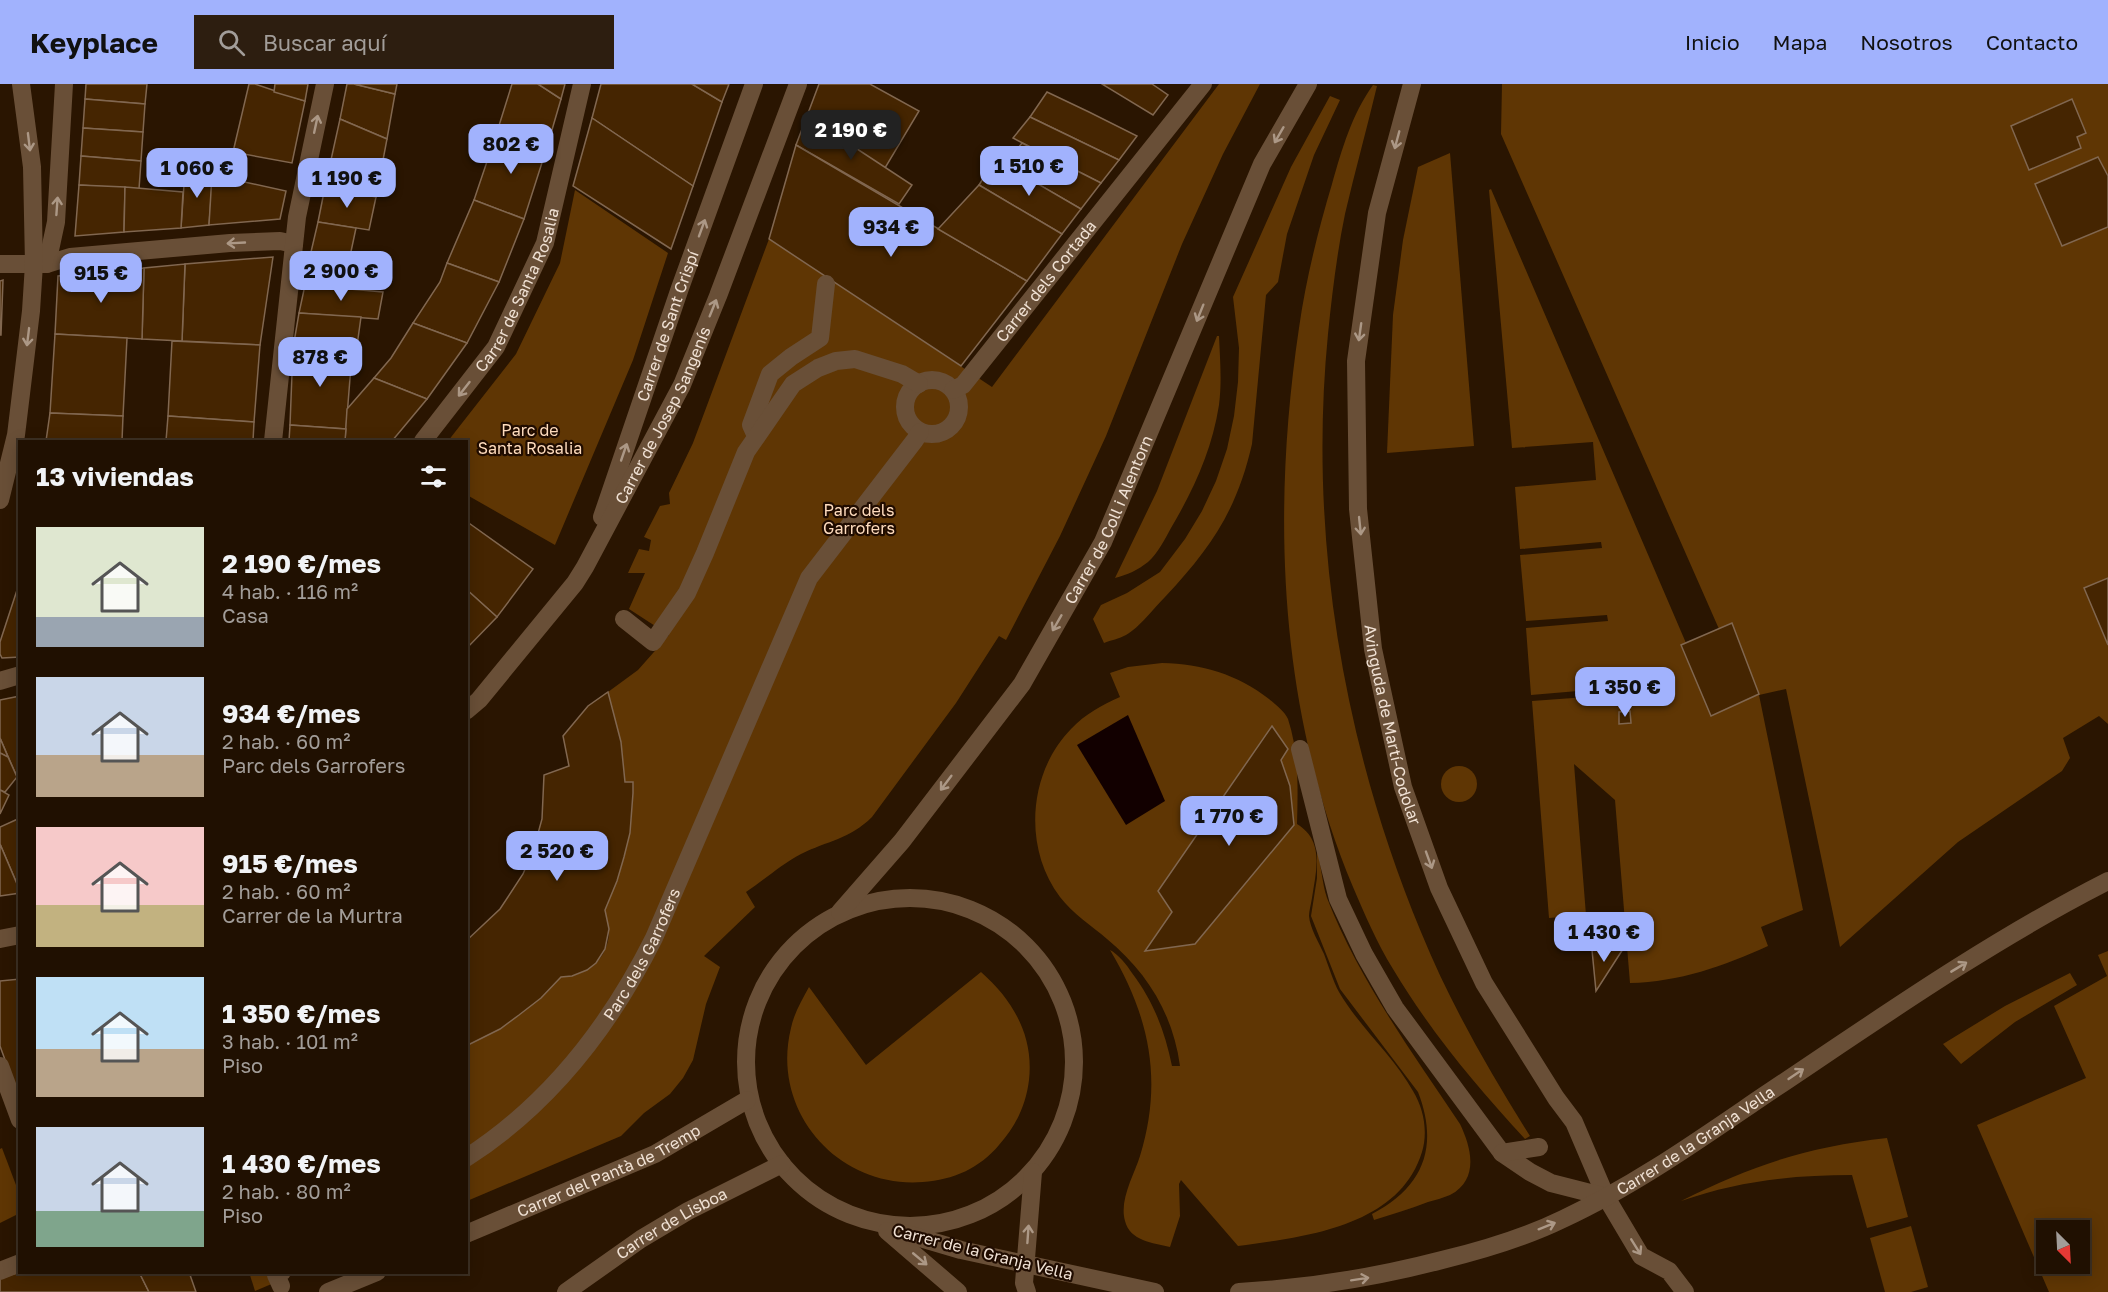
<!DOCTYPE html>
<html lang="es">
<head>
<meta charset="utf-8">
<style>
  :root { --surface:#201001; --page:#2d1e10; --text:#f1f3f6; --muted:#a29d99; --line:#3d3023; --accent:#a1b2fd }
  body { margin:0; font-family:"Golos Text",sans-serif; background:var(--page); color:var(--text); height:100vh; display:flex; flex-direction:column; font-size:22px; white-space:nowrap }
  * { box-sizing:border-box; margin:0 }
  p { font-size:20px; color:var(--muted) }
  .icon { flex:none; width:33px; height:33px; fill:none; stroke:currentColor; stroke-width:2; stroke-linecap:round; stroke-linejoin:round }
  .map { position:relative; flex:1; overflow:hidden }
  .panel { position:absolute; left:18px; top:356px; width:450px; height:834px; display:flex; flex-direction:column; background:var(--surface); border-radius:0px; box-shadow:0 3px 15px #0003,0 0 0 2px var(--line) }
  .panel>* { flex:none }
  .needle { width:39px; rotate:156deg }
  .controls { position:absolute; left:2036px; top:1136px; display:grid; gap:12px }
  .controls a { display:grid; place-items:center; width:54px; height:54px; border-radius:0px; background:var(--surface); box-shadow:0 3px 15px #0003,0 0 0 2px var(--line); font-size:30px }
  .price { position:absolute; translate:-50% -51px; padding:0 14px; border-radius:12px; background:var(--accent); color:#111; font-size:20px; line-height:39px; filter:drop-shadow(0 2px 3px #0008) }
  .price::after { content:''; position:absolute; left:50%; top:36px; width:18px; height:14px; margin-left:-9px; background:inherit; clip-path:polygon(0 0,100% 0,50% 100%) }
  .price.current { background:#222; color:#fff }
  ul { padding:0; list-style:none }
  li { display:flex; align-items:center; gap:18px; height:150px; padding:0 18px }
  li span { display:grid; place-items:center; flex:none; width:168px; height:120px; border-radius:0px; color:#555 }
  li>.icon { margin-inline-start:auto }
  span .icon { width:72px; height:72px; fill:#fffc; stroke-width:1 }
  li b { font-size:26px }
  h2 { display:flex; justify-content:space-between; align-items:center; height:72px; padding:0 18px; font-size:26px }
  header { display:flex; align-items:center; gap:36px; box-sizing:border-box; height:84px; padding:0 30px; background:var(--accent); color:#111 }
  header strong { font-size:28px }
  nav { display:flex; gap:33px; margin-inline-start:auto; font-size:21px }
  .search { width:420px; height:54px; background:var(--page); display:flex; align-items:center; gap:15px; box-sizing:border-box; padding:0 21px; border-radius:0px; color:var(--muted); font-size:22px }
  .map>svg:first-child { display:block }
  .green { fill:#5f3604; fill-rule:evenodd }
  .water { fill:#120000 }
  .building { fill:#452501; stroke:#816750; stroke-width:1.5 }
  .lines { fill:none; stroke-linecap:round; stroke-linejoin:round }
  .minor { stroke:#694f37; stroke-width:18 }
  .oneway { stroke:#ac9886 }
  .labels { text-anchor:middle; stroke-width:4.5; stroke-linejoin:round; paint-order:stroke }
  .street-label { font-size:16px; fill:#f0e1d4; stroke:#200c00 }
  .park-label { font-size:16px; fill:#ffdcbd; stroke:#200c00 }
</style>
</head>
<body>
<header>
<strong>Keyplace</strong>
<div class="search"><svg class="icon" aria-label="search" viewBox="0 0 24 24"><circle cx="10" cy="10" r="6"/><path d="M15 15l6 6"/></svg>Buscar aquí</div>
<nav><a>Inicio</a><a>Mapa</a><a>Nosotros</a><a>Contacto</a></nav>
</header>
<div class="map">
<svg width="2108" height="1208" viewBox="0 0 2108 1208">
  <rect width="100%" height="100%" fill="#2a1501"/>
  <g class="green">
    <path d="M1219,0H1260L1223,70L1182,160L1106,352L1060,452L1006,556L999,552L956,619L872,733C850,755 827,757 801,770C782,780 764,796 746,808L755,823L704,872L720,883L706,920L693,976L683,994L670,1010L644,1029L621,1052L467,1117L466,962C502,944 534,923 561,893C587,893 609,874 609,847C609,840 604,831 605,824C607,814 615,804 618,794C628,762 633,731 633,698H625L621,658L608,608L638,586L669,551L629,525L645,489H628L639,465L649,467L651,456L644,453L660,422L670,420L669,409L693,359L769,155L992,303Z"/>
    <path d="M1502,0H2108V640L2099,632L2063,654L2070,674L2062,687L1958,758L1840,863L1786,605L1759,611L1803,826L1761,843L1768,862C1724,882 1679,898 1630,899L1615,716L1574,680L1586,831L1549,834L1532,617L1614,611L1613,604L1531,611L1526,544L1608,537L1607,531L1526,537L1520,471L1602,464L1601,458L1520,465L1515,403L1596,396L1593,358L1512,364L1489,106L1491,105L1686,559L1681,562L1711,631L1759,610L1732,539L1719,545L1501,50Z"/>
    <path d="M1373,1L1377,2C1367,44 1355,87 1345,130C1337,169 1332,210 1328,250C1308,453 1343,660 1421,848C1450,919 1489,987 1530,1052L1525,1055C1476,1002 1430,947 1393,885C1377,859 1365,831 1353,803C1279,627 1271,431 1299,244C1306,195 1318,147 1332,100C1342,65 1352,30 1373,1Z"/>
    <path d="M1330,12L1340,16L1314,71L1287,150L1278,198L1266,211L1252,360C1237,426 1211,464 1165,513C1154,524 1139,544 1126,551C1119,555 1111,556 1104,559L1093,535L1101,521L1127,509L1160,488L1185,455L1202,427L1216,397L1227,365L1234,332L1238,298L1239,264L1233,213L1291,83Z"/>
    <polygon points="1450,69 1474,362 1387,369 1393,231 1403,156 1418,83"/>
    <polygon points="575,106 668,169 633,276 555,461 467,411 466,357 448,357 516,270 560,179"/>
    <path d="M1217,252H1219C1220,275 1222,298 1219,321C1212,366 1194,405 1171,444C1165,455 1158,469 1148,478C1138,486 1127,491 1115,494L1157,407Z"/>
    <path d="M1162,579C1202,580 1237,590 1269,615C1275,620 1285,628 1288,635C1299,668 1298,706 1297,740C1325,757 1316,787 1312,814C1311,820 1309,827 1309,832C1310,844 1319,859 1324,870C1329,883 1333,897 1339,908C1360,944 1393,971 1413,1007C1424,1025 1428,1048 1422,1068C1399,1143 1304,1153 1238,1162L1181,1096L1179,1100L1180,1132L1170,1163C1153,1159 1130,1157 1125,1137C1119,1116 1134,1091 1140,1072C1163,997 1150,933 1110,866C1118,870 1127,881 1132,889C1154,918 1165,948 1172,982H1180C1173,930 1147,888 1107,855C1092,842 1072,829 1060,813C1023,764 1028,689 1071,645C1085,630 1102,621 1120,613L1110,589L1128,583ZM1272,642L1288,665L1281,676L1290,702L1294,741L1195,860L1145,867L1172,828L1158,807Z"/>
    <circle cx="1459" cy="700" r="18"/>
    <path d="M1317,765C1321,780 1322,799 1327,814C1359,896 1412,968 1460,1040C1471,1063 1480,1095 1450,1111C1443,1114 1435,1116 1428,1118C1410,1125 1392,1130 1374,1136L1372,1130C1424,1103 1439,1062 1418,1008L1340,905L1311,832L1317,794Z"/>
    <path d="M2108,867V1208H2049L1977,1041L2086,994L2054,922L2107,892L2098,871ZM2046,1146H2079V1179H2046Z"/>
    <path d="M981,888C1013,916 1034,952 1029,996C1026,1021 1016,1042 999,1061C980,1084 953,1096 923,1098C839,1105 770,1028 791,944C794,929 802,916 809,903L866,981Z"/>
    <polygon points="2070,889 2077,901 2015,938 1961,980 1943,960 2005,922"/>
    <path d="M1887,1054L1908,1133L1867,1144L1852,1091C1793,1091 1738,1097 1681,1117C1753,1081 1807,1063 1887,1054Z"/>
    <polygon points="2,1064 19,1109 20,1129 0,1139 0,1065"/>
    <polygon points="1911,1142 1928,1203 1911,1208 1885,1208 1870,1154"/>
    <polygon points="249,1188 300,1188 255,1207"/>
  </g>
  <polygon class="water" points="1128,631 1165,717 1126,741 1077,661"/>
  <g class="building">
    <polygon points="86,0 147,0 145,20 85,15"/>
    <polygon points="249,0 255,0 305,17 292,79 233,68"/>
    <polygon points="275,0 308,0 305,17 274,8"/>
    <polygon points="347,0 354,0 395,10 387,55 340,35"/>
    <polygon points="354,0 397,0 395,10"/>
    <polygon points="512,0 538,0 561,15 547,63 497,48"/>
    <polygon points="538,0 565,0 561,15"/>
    <polygon points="601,0 692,0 722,18 693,102 592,34"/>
    <polygon points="692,0 729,0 722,18"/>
    <polygon points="819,0 870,0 919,27 885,84 807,32"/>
    <polygon points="1102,0 1152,0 1168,11 1153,31"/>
    <polygon points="1047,8 1089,28 1137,52 1119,76 1030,33"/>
    <polygon points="85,15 145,20 143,48 83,44"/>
    <polygon points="2072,15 2086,49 2077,53 2081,64 2029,86 2011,42"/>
    <polygon points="807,32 912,101 899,120 796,61"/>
    <polygon points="1030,33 1119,76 1101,99 1013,54"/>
    <polygon points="592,34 693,102 671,165 573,102"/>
    <polygon points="340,35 387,55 376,113 325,103"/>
    <polygon points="83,44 143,48 141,77 81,72"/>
    <polygon points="497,48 547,63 524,135 474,116"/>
    <polygon points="1022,59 1101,99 1081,125 1005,81"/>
    <polygon points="796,61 1027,197 961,282 769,155"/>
    <polygon points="81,72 141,77 139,105 79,101"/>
    <polygon points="2098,73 2108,92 2108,143 2062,162 2035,100"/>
    <polygon points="995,75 1081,125 1062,150 979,101"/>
    <polygon points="185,86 213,88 209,141 181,144"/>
    <polygon points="212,91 286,107 280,135 209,141"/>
    <polygon points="79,101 125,103 124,148 75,152"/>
    <polygon points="979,101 1062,150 1027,197 938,145"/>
    <polygon points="125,103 183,108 181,144 124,148"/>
    <polygon points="325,103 376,113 369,146 318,138"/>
    <polygon points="474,116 524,135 499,198 447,179"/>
    <polygon points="318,138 356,144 349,177 311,168"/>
    <polygon points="311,168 364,180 361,206 305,201"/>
    <polygon points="273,173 260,261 182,257 185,180"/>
    <polygon points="447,179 499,198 467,259 413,239 440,198"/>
    <polygon points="185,180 182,257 142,255 144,184"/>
    <polygon points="144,184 142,255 55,250 58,192"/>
    <polygon points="3,196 1,251 0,251 0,197"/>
    <polygon points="305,201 383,208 378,235 299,229"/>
    <polygon points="299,229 361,233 356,269 293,264"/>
    <polygon points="413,239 467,259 427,315 374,294 391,274"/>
    <polygon points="55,250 127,254 123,332 50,329"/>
    <polygon points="172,257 260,261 254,338 168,332"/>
    <polygon points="293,264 352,269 346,345 290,341"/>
    <polygon points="374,294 427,315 392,357 345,357 347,325"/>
    <polygon points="50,329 123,332 122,357 46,357"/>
    <polygon points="168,332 254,338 253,357 166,357"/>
    <polygon points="290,341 346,345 345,357 289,357"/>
    <polygon points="466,437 533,485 497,533 466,505"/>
    <polygon points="2108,494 2108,561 2084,504"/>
    <polygon points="20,497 20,573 2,574 0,570 0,558"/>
    <polygon points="466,505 497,533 466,565"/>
    <polygon points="1732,539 1759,610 1711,632 1681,561"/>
    <polygon points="608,608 621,658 625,698 633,698 633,709 630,749 624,773 617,797 605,826 609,845 605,865 596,879 587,886 572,892 561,893 541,914 519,931 500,945 466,962 466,857 500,825 523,790 534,764 542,735 544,691 569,682 563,652 588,622"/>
    <polygon points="20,612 20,692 17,693 0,654 0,616"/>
    <polygon points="1630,627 1631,639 1619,640 1619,628"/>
    <polygon points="1272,642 1288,665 1281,676 1290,702 1294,741 1195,860 1145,867 1172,828 1158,807"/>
    <polygon points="0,654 8,673 0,669"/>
    <polygon points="0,669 8,673 17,693 5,708 0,706"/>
    <polygon points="0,706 9,711 0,730"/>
    <polygon points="20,734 20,807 0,760 0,743"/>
    <polygon points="0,760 20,807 20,809 0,812"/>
    <polygon points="1623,865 1596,907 1592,866"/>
    <polygon points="20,895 20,1017 0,962 0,897"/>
    <polygon points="20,1188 139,1188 149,1208 0,1208 0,1194"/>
    <polygon points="139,1188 189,1188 196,1208 149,1208"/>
  </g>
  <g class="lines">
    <g class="minor">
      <path id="s1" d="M1412,0L1377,129L1356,277L1358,425L1373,565L1403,703L1439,804L1484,899L1556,1014L1574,1038L1606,1113L1641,1172L1669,1187L1685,1208"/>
      <polyline points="0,180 47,180 70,173 230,159 280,157 294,160"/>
      <polyline points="47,180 56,138 64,0"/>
      <circle cx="932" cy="323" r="27"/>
      <path id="s2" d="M953,306L963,301L1203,0"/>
      <polyline points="756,352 751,341 770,290 791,273 820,254 826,200"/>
      <polyline points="273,357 297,133 325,0"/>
      <path id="s3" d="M423,357L496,263L545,159L582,0"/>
      <polyline points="0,416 16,351 31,227 34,180 32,83 21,0"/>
      <path id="s4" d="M602,433L680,204L754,0"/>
      <polyline points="624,535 653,558 687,509 705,469 746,368 793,300 818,284 836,277 855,275 902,290 919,300"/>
      <polyline points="0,597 20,591"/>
      <path id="s5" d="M466,627L479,616L575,499L585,483L682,301L718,212L798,0"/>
      <polyline points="1300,665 1338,815 1364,870 1395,924 1502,1069 1530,1088 1551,1099 1606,1113"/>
      <circle cx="910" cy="978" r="164"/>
      <path id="s6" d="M840,828L902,757L1022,600L1103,458L1262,80L1308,0"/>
      <polyline points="0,855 20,851"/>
      <polyline points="0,982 20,1036"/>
      <polyline points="1502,1069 1539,1063"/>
      <path id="s7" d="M466,1074C550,1020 610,942 654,854L809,494L915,356L920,348"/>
      <polyline points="887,1147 958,1208"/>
      <polyline points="900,1148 961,1166 1155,1208"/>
      <path id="s8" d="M466,1150L655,1070L747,1016"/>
      <polyline points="0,1187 20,1179"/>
      <polyline points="281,1202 276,1191 282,1188"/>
      <polyline points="328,1208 377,1188"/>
      <path id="s9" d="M566,1208L641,1155L688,1127L782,1080"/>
      <polyline points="1027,1208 1024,1199 1033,1088"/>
      <path id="s10" d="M1239,1208C1310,1204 1373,1194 1442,1176C1483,1166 1524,1154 1563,1135C1632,1103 1696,1058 1759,1015C1873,939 1986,859 2108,797"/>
    </g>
  </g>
  <defs><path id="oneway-shaft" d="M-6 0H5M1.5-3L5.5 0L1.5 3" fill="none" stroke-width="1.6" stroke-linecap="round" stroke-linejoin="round" transform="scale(1.5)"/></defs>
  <g class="oneway">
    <use href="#oneway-shaft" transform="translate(316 40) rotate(-78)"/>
    <use href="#oneway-shaft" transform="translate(1279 51) rotate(120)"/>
    <use href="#oneway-shaft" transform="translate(1397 56) rotate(105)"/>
    <use href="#oneway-shaft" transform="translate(29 58) rotate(83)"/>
    <use href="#oneway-shaft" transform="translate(57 122) rotate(-86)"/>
    <use href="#oneway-shaft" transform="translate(702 144) rotate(-70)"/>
    <use href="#oneway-shaft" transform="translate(236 159) rotate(177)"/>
    <use href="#oneway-shaft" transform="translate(713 224) rotate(-68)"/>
    <use href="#oneway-shaft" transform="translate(1200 229) rotate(112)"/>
    <use href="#oneway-shaft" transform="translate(1360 248) rotate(98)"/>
    <use href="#oneway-shaft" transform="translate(28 253) rotate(97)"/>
    <use href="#oneway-shaft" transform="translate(464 305) rotate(128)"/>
    <use href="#oneway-shaft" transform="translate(624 368) rotate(-71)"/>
    <use href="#oneway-shaft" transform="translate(1360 442) rotate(84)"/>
    <use href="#oneway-shaft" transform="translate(1057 539) rotate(120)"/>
    <use href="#oneway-shaft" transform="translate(946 699) rotate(127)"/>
    <use href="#oneway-shaft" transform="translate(1429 776) rotate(70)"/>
    <use href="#oneway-shaft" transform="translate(1959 883) rotate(-31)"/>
    <use href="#oneway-shaft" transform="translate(1796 990) rotate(-34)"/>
    <use href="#oneway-shaft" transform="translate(1547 1142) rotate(-22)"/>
    <use href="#oneway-shaft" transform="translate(1028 1150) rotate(-86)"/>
    <use href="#oneway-shaft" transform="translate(1636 1163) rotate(58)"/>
    <use href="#oneway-shaft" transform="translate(920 1175) rotate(40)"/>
    <use href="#oneway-shaft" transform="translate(1360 1195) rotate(-9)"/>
  </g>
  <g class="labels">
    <g class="street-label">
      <text dy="6" stroke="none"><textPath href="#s2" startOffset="144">Carrer dels Cortada</textPath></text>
      <text dy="6" stroke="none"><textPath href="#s3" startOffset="180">Carrer de Santa Rosalia</textPath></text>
      <text dy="6" stroke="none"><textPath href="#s4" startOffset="202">Carrer de Sant Crispí</textPath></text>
      <text dy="6" stroke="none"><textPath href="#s5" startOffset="358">Carrer de Josep Sangenís</textPath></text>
      <text dy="6" stroke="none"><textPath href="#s6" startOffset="478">Carrer de Coll i Alentorn</textPath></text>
      <text dy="6" stroke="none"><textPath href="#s1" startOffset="650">Avinguda de Martí-Codolar</textPath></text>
      <text dy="6" stroke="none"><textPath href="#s7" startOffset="273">Parc dels Garrofers</textPath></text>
      <text dy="6" stroke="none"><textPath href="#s10" startOffset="488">Carrer de la Granja Vella</textPath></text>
      <text dy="6" stroke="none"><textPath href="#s8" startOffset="156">Carrer del Pantà de Tremp</textPath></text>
      <text dy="6" stroke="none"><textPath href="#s9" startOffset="126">Carrer de Lisboa</textPath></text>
      <text transform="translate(983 1168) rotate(14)" y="6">Carrer de la Granja Vella</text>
    </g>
    <g class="park-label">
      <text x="530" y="352">Parc de<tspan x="530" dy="18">Santa Rosalia</tspan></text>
      <text x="859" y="432">Parc dels<tspan x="859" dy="18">Garrofers</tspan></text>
    </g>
  </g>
</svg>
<div class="controls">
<a><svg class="needle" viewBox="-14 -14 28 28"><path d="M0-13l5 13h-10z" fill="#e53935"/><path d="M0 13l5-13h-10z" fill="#a29d99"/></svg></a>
</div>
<b class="price current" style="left:851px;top:77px">2 190 €</b>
<b class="price" style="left:511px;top:91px">802 €</b>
<b class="price" style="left:1029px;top:113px">1 510 €</b>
<b class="price" style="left:197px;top:115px">1 060 €</b>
<b class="price" style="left:347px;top:125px">1 190 €</b>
<b class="price" style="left:891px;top:174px">934 €</b>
<b class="price" style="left:341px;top:218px">2 900 €</b>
<b class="price" style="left:101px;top:220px">915 €</b>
<b class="price" style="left:320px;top:304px">878 €</b>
<b class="price" style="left:1625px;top:634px">1 350 €</b>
<b class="price" style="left:1229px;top:763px">1 770 €</b>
<b class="price" style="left:557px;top:798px">2 520 €</b>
<b class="price" style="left:1604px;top:879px">1 430 €</b>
<section class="panel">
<h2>13 viviendas<svg class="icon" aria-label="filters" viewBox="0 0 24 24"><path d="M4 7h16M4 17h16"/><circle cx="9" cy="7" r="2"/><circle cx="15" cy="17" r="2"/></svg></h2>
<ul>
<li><span style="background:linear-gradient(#dfe7d0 75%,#9aa5b1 0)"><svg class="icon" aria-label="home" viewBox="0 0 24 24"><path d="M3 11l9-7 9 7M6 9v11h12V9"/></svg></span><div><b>2 190 €/mes</b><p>4 hab. · 116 m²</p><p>Casa</p></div></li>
<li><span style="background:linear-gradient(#c9d6e8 65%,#b9a48a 0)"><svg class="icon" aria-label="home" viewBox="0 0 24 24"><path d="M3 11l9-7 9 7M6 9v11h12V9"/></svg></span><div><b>934 €/mes</b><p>2 hab. · 60 m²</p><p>Parc dels Garrofers</p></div></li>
<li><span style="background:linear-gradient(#f6c9c9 65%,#c2b280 0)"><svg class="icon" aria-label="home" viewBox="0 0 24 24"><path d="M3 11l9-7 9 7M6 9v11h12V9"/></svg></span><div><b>915 €/mes</b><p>2 hab. · 60 m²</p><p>Carrer de la Murtra</p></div></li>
<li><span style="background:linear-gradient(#bfe0f5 60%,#b9a48a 0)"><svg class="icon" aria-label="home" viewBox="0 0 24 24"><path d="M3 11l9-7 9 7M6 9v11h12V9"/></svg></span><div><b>1 350 €/mes</b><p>3 hab. · 101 m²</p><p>Piso</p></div></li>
<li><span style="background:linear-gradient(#c9d6e8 70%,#7fa58c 0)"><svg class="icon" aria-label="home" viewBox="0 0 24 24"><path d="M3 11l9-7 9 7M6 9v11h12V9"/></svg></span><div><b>1 430 €/mes</b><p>2 hab. · 80 m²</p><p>Piso</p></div></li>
</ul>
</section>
</div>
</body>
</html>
